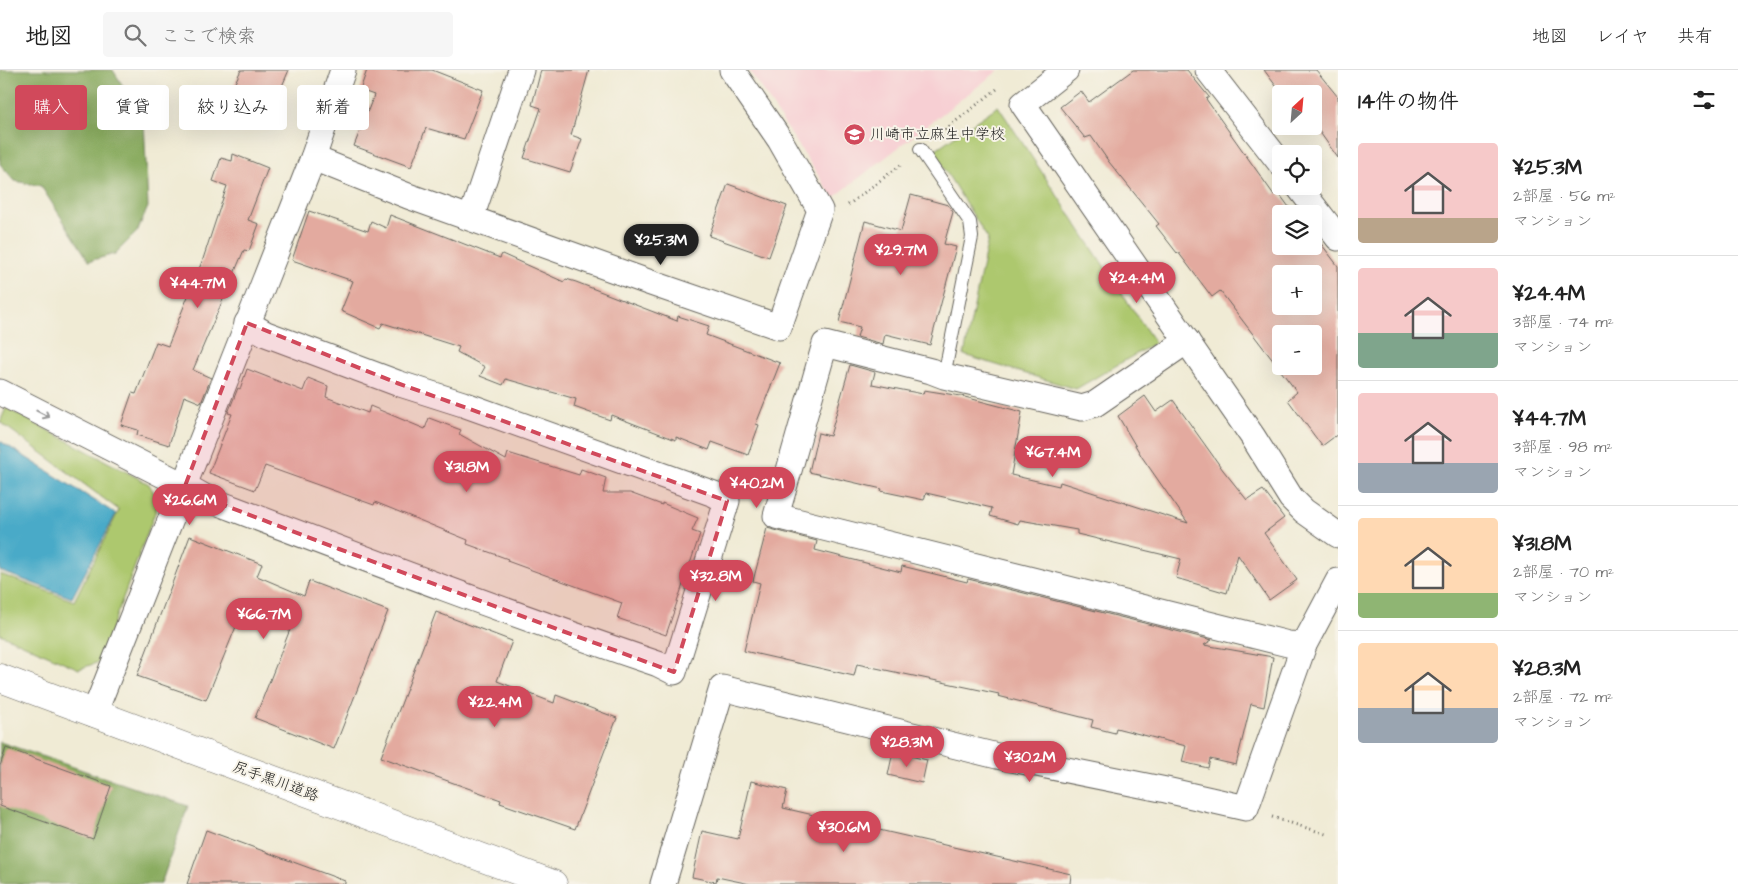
<!DOCTYPE html>
<html lang="ja">
<head>
<meta charset="utf-8">
<style>
  :root { --surface:#fff; --page:#f6f6f6; --text:#222; --muted:#767676; --line:#e0e0e0; --accent:#d1495b }
  body { margin:0; font-family:"Architects Daughter","Klee One",sans-serif; background:var(--page); color:var(--text); height:100vh; display:flex; flex-direction:column; font-size:19px; white-space:nowrap }
  * { box-sizing:border-box; margin:0 }
  p { font-size:16px; color:var(--muted) }
  .icon { flex:none; width:28px; height:28px; fill:none; stroke:currentColor; stroke-width:2; stroke-linecap:round; stroke-linejoin:round }
  .map { position:relative; flex:1; overflow:hidden }
  .sheet { display:flex; flex-direction:column; background:var(--surface); width:400px }
  .sheet>* { flex:none }
  .hud { position:absolute; left:15px; top:15px; width:475px; height:45px; display:flex; gap:10px }
  .needle { width:32px; rotate:26deg }
  .fabs { position:absolute; left:1272px; top:15px; display:grid; gap:10px }
  .fabs a { display:grid; place-items:center; width:50px; height:50px; border-radius:5px; background:var(--surface); box-shadow:0 5px 20px #0002; font-size:25px }
  .price { position:absolute; translate:-50% -42px; padding:0 11px; border-radius:18px; background:var(--accent); color:#fff; font-size:16px; line-height:32px; filter:drop-shadow(0 1px 2px #0008) }
  .price::after { content:''; position:absolute; left:50%; top:30px; width:15px; height:11px; margin-left:-8px; background:inherit; clip-path:polygon(0 0,100% 0,50% 100%) }
  .price.current { background:#222; color:#fff }
  ul { padding:0; list-style:none }
  li { display:flex; align-items:center; gap:15px; height:125px; padding:0 20px }
  li+li { border-top:1px solid var(--line) }
  li span { display:grid; place-items:center; flex:none; width:140px; height:100px; border-radius:5px; color:#555 }
  li>.icon { margin-inline-start:auto }
  span .icon { width:60px; height:60px; fill:#fffc; stroke-width:1 }
  li b { font-size:21px }
  h2 { display:flex; justify-content:space-between; align-items:center; height:60px; padding:0 20px; font-size:21px }
  .pill { padding:0 18px; border-radius:5px; background:var(--surface); box-shadow:0 5px 20px #0002; font-size:18px; line-height:45px }
  .pill.current { background:var(--accent); color:#fff }
  header { display:flex; align-items:center; gap:30px; box-sizing:border-box; height:70px; padding:0 25px; background:var(--surface); border-bottom:1px solid var(--line) }
  header strong { font-size:24px }
  nav { display:flex; gap:28px; margin-inline-start:auto; font-size:18px }
  .search { width:350px; height:45px; background:var(--page); display:flex; align-items:center; gap:12px; box-sizing:border-box; padding:0 18px; border-radius:5px; color:var(--muted); font-size:19px }
  main { display:flex; flex:1; min-height:0 }
  .map>svg:first-child { display:block }
  .built { fill:#f7cfd3 }
  .green { fill:#adc86e; stroke:#647245 }
  .forest { fill:#8aac61; stroke:#53643e }
  .water { fill:#48aac8; stroke:#326372 }
  .building { fill:#e3aa9f; fill-rule:evenodd }
  .lines { fill:none; stroke-linecap:round; stroke-linejoin:round }
  .lane-casing { stroke:#66645d; stroke-width:14 }
  .street-casing { stroke:#66645d; stroke-width:27 }
  .primary-casing { stroke:#66645d; stroke-width:29 }
  .path { stroke:#66645d; stroke-width:3; stroke-dasharray:1 4; stroke-linecap:butt }
  .lane { stroke:#fff; stroke-width:12 }
  .street { stroke:#fff; stroke-width:25 }
  .primary { stroke:#fff; stroke-width:28 }
  .oneway { stroke:#999 }
  .marked { fill:#d1495b; fill-opacity:0.2; stroke:#d1495b; stroke-width:4; stroke-dasharray:10 6; stroke-linejoin:round }
  .labels { text-anchor:middle; stroke-width:4; stroke-linejoin:round; paint-order:stroke }
  .poi-label { font-size:15px; fill:#1c1c1c; stroke:#f7f3e8; text-anchor:start }
  .street-label { font-size:15px; fill:#1c1c1c; stroke:#f7f3e8 }
</style>
</head>
<body>
<header>
<strong>地図</strong>
<div class="search"><svg class="icon" aria-label="search" viewBox="0 0 24 24"><circle cx="10" cy="10" r="6"/><path d="M15 15l6 6"/></svg>ここで検索</div>
<nav><a>地図</a><a>レイヤ</a><a>共有</a></nav>
</header>
<main>
<div class="map">
<svg width="1338" height="814" viewBox="0 0 1338 814">
  <rect width="100%" height="100%" fill="#f7f3e8"/>
  <filter id="ink" filterUnits="userSpaceOnUse"><feTurbulence type="fractalNoise" baseFrequency=".02" numOctaves="2"/><feDisplacementMap in="SourceGraphic" scale="10" xChannelSelector="R" yChannelSelector="G"/><feConvolveMatrix kernelMatrix="1 2 1 2 8 2 1 2 1" color-interpolation-filters="sRGB"/></filter>
  <filter id="wash" filterUnits="userSpaceOnUse"><feTurbulence type="fractalNoise" baseFrequency=".0096" numOctaves="4" result="noise"/><feDisplacementMap in="SourceGraphic" scale="20" xChannelSelector="R" yChannelSelector="G"/><feGaussianBlur stdDeviation="1.12" result="paint"/><feColorMatrix in="noise" values="0 0 0 0 0 0 0 0 0 0 0 0 0 0 0 0 0 1.4 0 .05"/><feComposite in="paint" operator="in"/></filter>
  <g filter="url(#wash)">
    <rect width="100%" height="100%" fill="#f0ebd5"/>
    <polygon class="built" points="749,0 999,0 833,128"/>
    <g class="green">
      <polygon points="998,36 1155,273 1076,319 964,285 988,169 933,81"/>
      <polygon points="6,338 149,414 159,432 99,592 79,599 0,564 0,504 74,531 119,440 0,352"/>
    </g>
    <g class="forest">
      <polygon points="0,0 113,0 144,50 148,137 137,162 115,184 89,191 41,116 15,111 0,94"/>
      <polygon points="0,672 188,736 161,814 0,814"/>
    </g>
    <polygon class="water" points="0,371 116,444 72,528 0,501"/>
    <g id="blocks">
      <g class="building">
        <polygon points="241,0 289,0 273,37 232,19"/>
        <polygon points="367,0 432,0 483,20 464,69 426,58 411,97 354,76 374,25 360,20"/>
        <polygon points="541,0 589,0 571,65 582,69 570,102 524,88 541,38 532,35"/>
        <path d="M1133,0H1187L1209,27L1206,29L1274,125L1278,122L1294,144H1281V176H1314V171L1316,173L1319,171L1338,196V364L1322,376L1288,330L1297,322L1220,221L1212,227L1178,182L1177,183L1156,156L1159,154L1109,92L1091,66L1085,68L1060,37L1081,21L1089,32ZM1281,204H1314V236H1281ZM1281,264H1314V296H1281Z"/>
        <polygon points="1264,0 1316,0 1338,27 1338,88 1314,54 1314,24 1282,24"/>
        <polygon points="233,84 268,98 248,150 259,154 249,181 244,180 193,300 211,308 201,333 184,326 169,375 137,365 138,360 121,355 132,323 136,324 156,272 168,276 203,189 227,116 213,111 221,88 232,91"/>
        <polygon points="728,114 787,136 769,187 709,166"/>
        <polygon points="911,125 948,135 953,142 944,174 956,177 930,275 885,264 883,274 857,267 860,257 839,252 865,151 901,161"/>
        <polygon points="309,141 368,161 371,151 386,158 390,145 500,188 502,184 564,212 566,209 576,212 677,251 678,246 709,256 706,265 780,293 756,354 759,355 748,385 712,372 709,380 676,367 676,370 611,345 610,350 574,337 576,329 506,309 503,315 480,306 485,297 457,282 459,277 383,253 380,258 341,241 353,211 292,190"/>
        <polygon points="850,295 875,302 872,314 923,324 924,320 961,326 1022,342 1011,405 1059,416 1060,412 1188,453 1142,387 1118,346 1145,326 1156,342 1173,330 1223,400 1247,430 1263,420 1284,448 1264,463 1297,510 1269,530 1238,485 1227,523 1176,508 1181,489 1077,464 1077,460 1020,450 1018,454 990,446 992,438 926,423 924,430 881,421 882,419 809,402 818,363 830,366"/>
        <polygon points="247,299 303,321 308,308 328,316 326,327 368,343 370,336 425,359 429,348 461,360 459,364 506,390 508,383 579,405 581,399 606,408 603,423 630,423 662,435 662,433 698,448 692,461 700,464 666,565 617,548 622,533 507,491 508,489 467,474 468,470 375,432 374,435 265,396 255,420 209,403 232,344 228,343 238,318 240,319"/>
        <polygon points="767,458 817,471 815,480 901,502 902,496 967,512 968,509 1212,570 1204,575 1273,587 1264,637 1251,634 1236,695 1210,689 1208,698 1182,692 1186,676 1116,658 1115,663 1091,657 1093,650 998,626 999,624 857,594 854,606 744,581 760,513 753,511"/>
        <polygon points="190,466 262,494 257,506 304,526 309,511 388,541 334,679 255,648 291,557 244,537 206,630 137,606"/>
        <polygon points="436,542 512,571 497,611 554,633 556,625 617,648 575,759 500,733 501,730 381,687"/>
        <polygon points="6,678 111,716 93,769 0,736 0,696"/>
        <polygon points="893,682 927,690 922,713 888,705"/>
        <polygon points="751,711 787,720 783,738 1071,804 1070,814 750,814 717,807 716,812 692,807 702,761 738,769"/>
        <polygon points="206,760 345,811 345,814 187,814"/>
      </g>
    </g>
  </g>
  <g filter="url(#ink)">
    <use href="#blocks" fill-opacity="0" stroke="#66645d" stroke-width="1"/>
    <g class="lines">
      <defs>
        <polyline id="lane" points="920,79 970,152 972,167 944,306"/>
        <g id="street">
          <polyline points="1066,0 1023,34 1253,367 1291,428 1304,441 1338,465"/>
          <polyline points="1208,0 1281,94"/>
          <polyline points="313,88 408,126 648,212 779,257 820,140 780,70 732,0"/>
          <polyline points="1298,116 1338,168"/>
          <polyline points="471,148 521,0"/>
          <polyline points="1187,271 1095,334 1082,338 944,306 931,301 825,274 776,446 1288,574 1304,575"/>
          <path d="M0,322L185,416L208,429C358,486 507,543 658,594L674,602L727,431L714,424L463,334L397,313L266,264L247,253"/>
          <polyline points="94,644 313,88 343,0"/>
          <polyline points="663,814 722,618 997,686 1166,720 1246,738 1304,575 1338,511"/>
        </g>
        <polyline id="primary" points="0,608 553,814"/>
      </defs>
      <use href="#lane" class="lane-casing"/>
      <use href="#street" class="street-casing"/>
      <use href="#primary" class="primary-casing"/>
      <g class="path">
        <polyline points="937,66 997,19"/>
        <polyline points="848,135 903,93"/>
        <polyline points="1272,747 1329,765"/>
      </g>
      <use href="#lane" class="lane"/>
      <use href="#street" class="street"/>
      <use href="#primary" class="primary"/>
    </g>
    <defs><path id="oneway-shaft" d="M-6 0H5M1.5-3L5.5 0L1.5 3" fill="none" stroke-width="1.6" stroke-linecap="round" stroke-linejoin="round" transform="scale(1.25)"/></defs>
    <use class="oneway" href="#oneway-shaft" transform="translate(43 344) rotate(27)"/>
  </g>
  <path class="marked" d="M247,253L397,313L727,431L674,602L339,479L208,429L185,416Z"/>
  <defs>
    <symbol id="school-disc" viewBox="-11 -11 22 22"><circle r="9.5" fill="#d1495b" stroke="#f7f3e8"/><path d="M0-5L7-2L0 1L-7-2ZM-4 1L0 2.5L4 1V4Q0 6-4 4Z" fill="#fff"/></symbol>
  </defs>
  <g fill-rule="evenodd">
    <use href="#school-disc" x="842" y="52" width="25" height="25"/>
  </g>
  <g class="labels">
    <g class="poi-label">
      <text x="870" y="69">川崎市立麻生中学校</text>
    </g>
    <g class="street-label">
      <text transform="translate(276 711) rotate(20)" y="5">尻手黒川道路</text>
    </g>
  </g>
</svg>
<div class="fabs">
<a><svg class="needle" viewBox="-14 -14 28 28"><path d="M0-13l5 13h-10z" fill="#e53935"/><path d="M0 13l5-13h-10z" fill="#767676"/></svg></a>
<a><svg class="icon" aria-label="locate" viewBox="0 0 24 24"><circle cx="12" cy="12" r="6"/><path d="M12 2v4M12 18v4M2 12h4M18 12h4"/></svg></a>
<a><svg class="icon" aria-label="layers" viewBox="0 0 24 24"><path d="M12 4l9 5-9 5-9-5zM3 14l9 5 9-5"/></svg></a>
<a>+</a>
<a>−</a>
</div>
<b class="price current" style="left:661px;top:196px">¥25.3M</b>
<b class="price" style="left:901px;top:206px">¥29.7M</b>
<b class="price" style="left:1137px;top:234px">¥24.4M</b>
<b class="price" style="left:198px;top:239px">¥44.7M</b>
<b class="price" style="left:1053px;top:408px">¥67.4M</b>
<b class="price" style="left:467px;top:423px">¥31.8M</b>
<b class="price" style="left:757px;top:439px">¥40.2M</b>
<b class="price" style="left:190px;top:456px">¥26.6M</b>
<b class="price" style="left:716px;top:532px">¥32.8M</b>
<b class="price" style="left:264px;top:570px">¥66.7M</b>
<b class="price" style="left:495px;top:658px">¥22.4M</b>
<b class="price" style="left:907px;top:698px">¥28.3M</b>
<b class="price" style="left:1030px;top:713px">¥30.2M</b>
<b class="price" style="left:844px;top:783px">¥30.6M</b>
<div class="hud">
<a class="pill current">購入</a>
<a class="pill">賃貸</a>
<a class="pill">絞り込み</a>
<a class="pill">新着</a>
</div>
</div>
<section class="sheet">
<h2>14件の物件<svg class="icon" aria-label="filters" viewBox="0 0 24 24"><path d="M4 7h16M4 17h16"/><circle cx="9" cy="7" r="2"/><circle cx="15" cy="17" r="2"/></svg></h2>
<ul>
<li><span style="background:linear-gradient(#f6c9c9 75%,#b9a48a 0)"><svg class="icon" aria-label="home" viewBox="0 0 24 24"><path d="M3 11l9-7 9 7M6 9v11h12V9"/></svg></span><div><b>¥25.3M</b><p>2部屋 · 56 m²</p><p>マンション</p></div></li>
<li><span style="background:linear-gradient(#f6c9c9 65%,#7fa58c 0)"><svg class="icon" aria-label="home" viewBox="0 0 24 24"><path d="M3 11l9-7 9 7M6 9v11h12V9"/></svg></span><div><b>¥24.4M</b><p>3部屋 · 74 m²</p><p>マンション</p></div></li>
<li><span style="background:linear-gradient(#f6c9c9 70%,#9aa5b1 0)"><svg class="icon" aria-label="home" viewBox="0 0 24 24"><path d="M3 11l9-7 9 7M6 9v11h12V9"/></svg></span><div><b>¥44.7M</b><p>3部屋 · 98 m²</p><p>マンション</p></div></li>
<li><span style="background:linear-gradient(#ffd9b3 75%,#8fb573 0)"><svg class="icon" aria-label="home" viewBox="0 0 24 24"><path d="M3 11l9-7 9 7M6 9v11h12V9"/></svg></span><div><b>¥31.8M</b><p>2部屋 · 70 m²</p><p>マンション</p></div></li>
<li><span style="background:linear-gradient(#ffd9b3 65%,#9aa5b1 0)"><svg class="icon" aria-label="home" viewBox="0 0 24 24"><path d="M3 11l9-7 9 7M6 9v11h12V9"/></svg></span><div><b>¥28.3M</b><p>2部屋 · 72 m²</p><p>マンション</p></div></li>
</ul>
</section>
</main>
</body>
</html>
